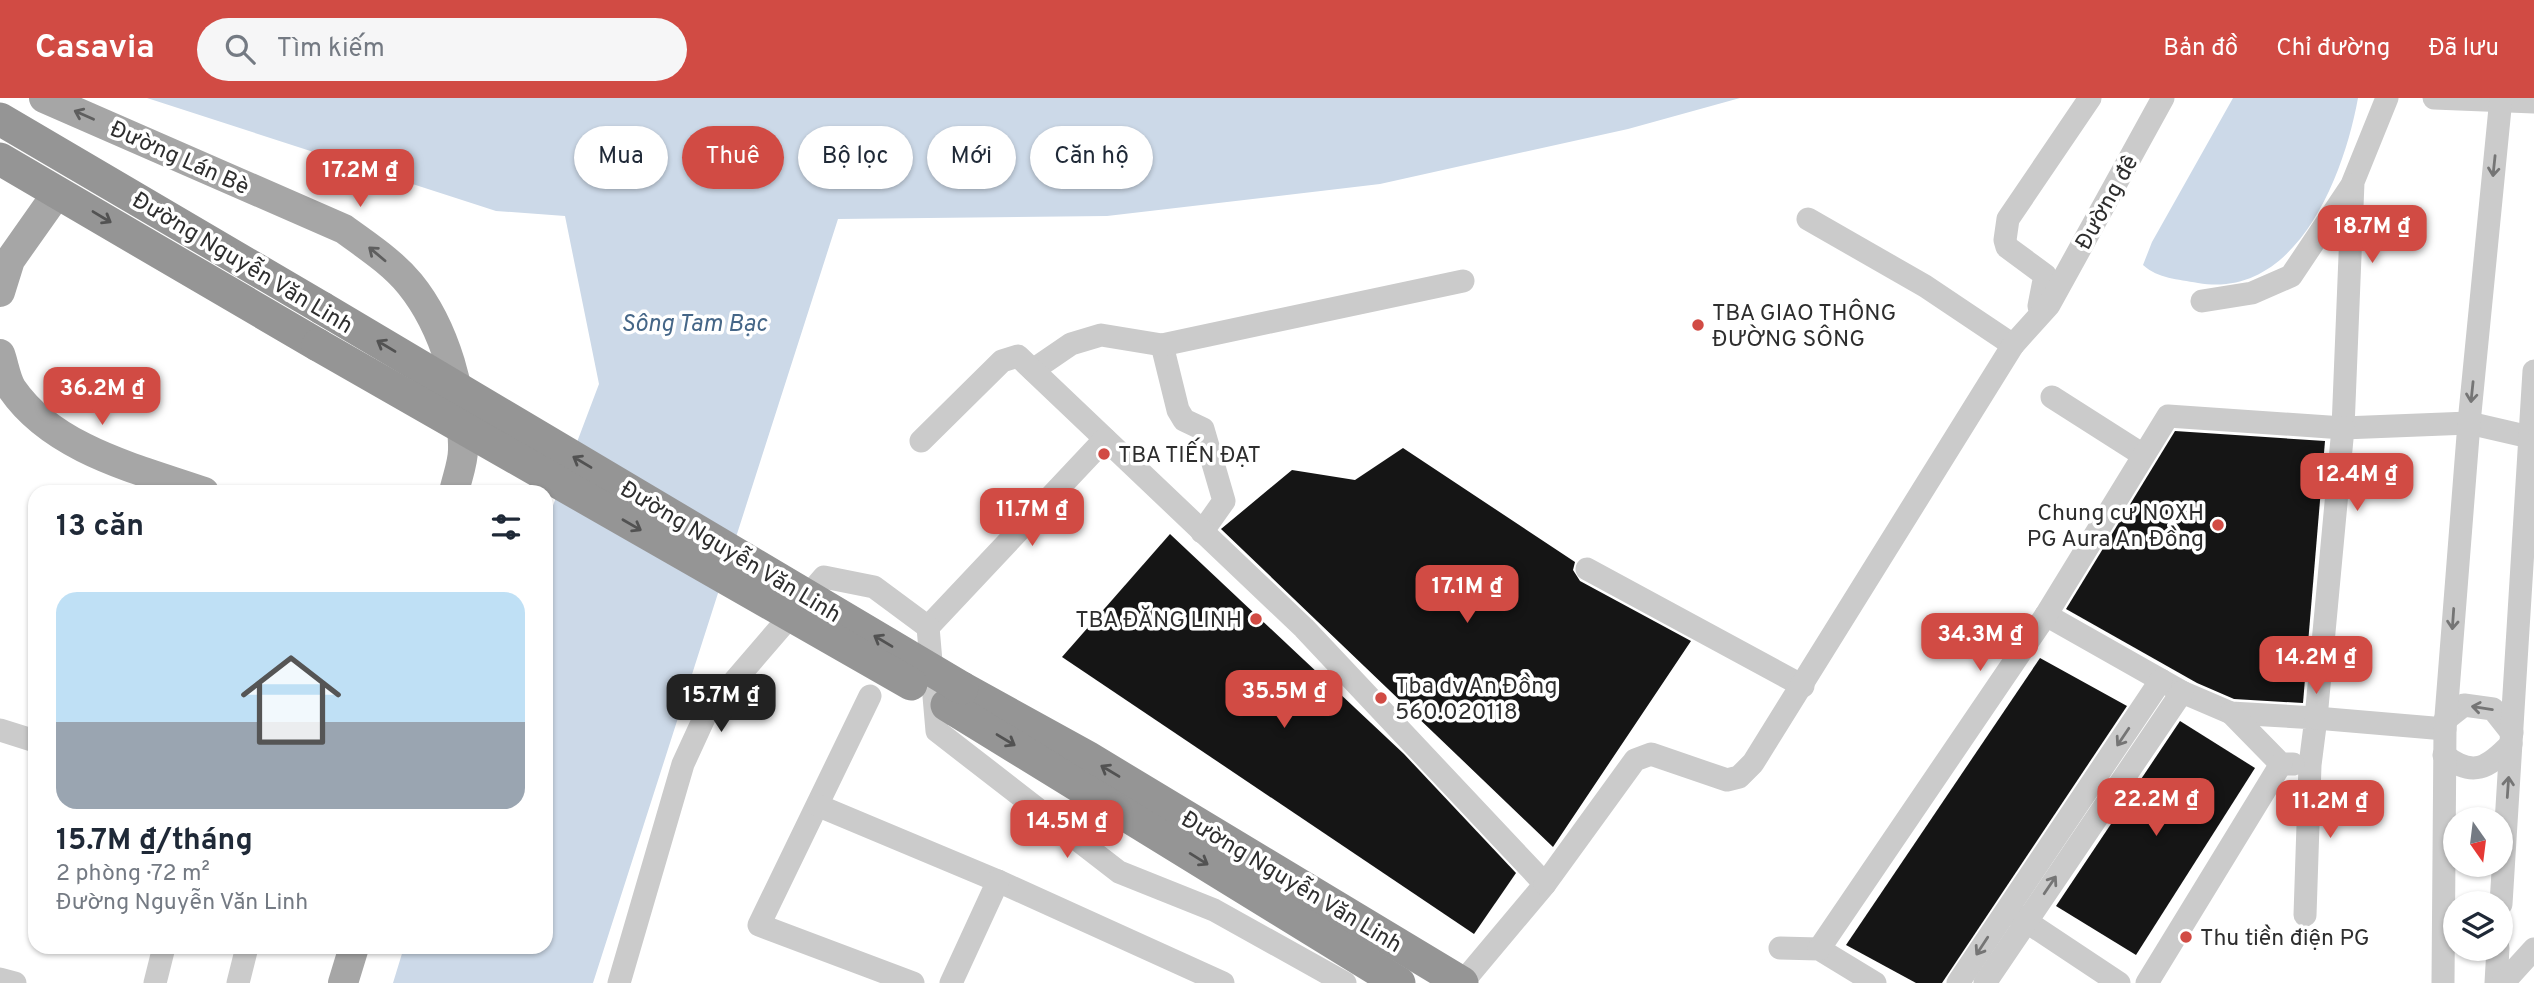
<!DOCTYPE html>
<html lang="vi">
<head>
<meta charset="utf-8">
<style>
  :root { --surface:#fff; --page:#f6f6f7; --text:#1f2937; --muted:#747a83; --line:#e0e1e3; --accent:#d14b44 }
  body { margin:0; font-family:Overpass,sans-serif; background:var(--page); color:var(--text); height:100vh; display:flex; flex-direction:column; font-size:26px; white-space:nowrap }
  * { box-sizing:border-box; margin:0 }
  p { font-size:23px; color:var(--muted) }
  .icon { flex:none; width:38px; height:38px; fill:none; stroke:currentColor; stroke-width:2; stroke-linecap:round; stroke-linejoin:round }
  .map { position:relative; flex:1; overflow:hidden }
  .panel { position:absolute; left:28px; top:387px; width:525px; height:469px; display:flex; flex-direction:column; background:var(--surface); border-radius:21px; box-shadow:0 2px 5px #0004 }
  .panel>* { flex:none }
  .hud { position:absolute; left:574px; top:28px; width:665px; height:63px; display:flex; gap:14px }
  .needle { width:46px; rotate:166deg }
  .buttons { position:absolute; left:2443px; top:709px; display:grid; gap:14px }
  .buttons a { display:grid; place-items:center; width:70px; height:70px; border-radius:50%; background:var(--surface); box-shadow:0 2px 5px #0004; font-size:35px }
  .price { position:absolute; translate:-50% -60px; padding:0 16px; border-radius:14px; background:var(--accent); color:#fff; font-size:23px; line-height:46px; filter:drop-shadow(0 2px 4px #0008) }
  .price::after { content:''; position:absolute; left:50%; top:42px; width:21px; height:16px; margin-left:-10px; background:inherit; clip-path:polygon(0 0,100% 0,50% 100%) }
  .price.current { background:#222; color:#fff }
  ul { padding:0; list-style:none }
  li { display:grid; align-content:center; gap:14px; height:371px; padding:0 28px }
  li+li { border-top:2px solid var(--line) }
  li span { display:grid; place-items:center; height:217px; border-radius:21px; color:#555 }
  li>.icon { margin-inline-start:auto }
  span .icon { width:126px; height:126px; fill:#fffc; stroke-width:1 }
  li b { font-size:30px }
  h2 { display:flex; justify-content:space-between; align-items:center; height:84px; padding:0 28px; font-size:30px }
  .chip { padding:0 24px; border-radius:32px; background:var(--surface); box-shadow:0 2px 5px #0004; font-size:24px; line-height:63px }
  .chip.current { background:var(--accent); color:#fff }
  header { display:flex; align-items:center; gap:42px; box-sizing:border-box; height:98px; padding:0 35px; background:var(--accent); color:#fff }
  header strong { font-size:33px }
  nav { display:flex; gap:38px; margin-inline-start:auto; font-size:24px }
  .search { width:490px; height:63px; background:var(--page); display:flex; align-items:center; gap:18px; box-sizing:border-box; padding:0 24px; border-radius:38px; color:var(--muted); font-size:26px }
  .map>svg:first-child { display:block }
  .water { fill:#ccd9e8 }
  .building { fill:#151515 }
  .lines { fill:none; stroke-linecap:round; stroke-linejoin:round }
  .minor { stroke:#cbcbcb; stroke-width:23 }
  .major { stroke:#a6a6a6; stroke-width:30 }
  .highway { stroke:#959595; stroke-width:33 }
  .highway-bridge { stroke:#959595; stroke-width:33 }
  .oneway { stroke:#5e5e5e }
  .oneway2 { stroke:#757575 }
  .oneway3 { stroke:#525252 }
  .poi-dot { fill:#d14b44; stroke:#fff; stroke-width:2.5 }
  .labels { text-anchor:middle; stroke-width:7; stroke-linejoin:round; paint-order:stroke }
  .street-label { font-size:23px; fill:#2e2e2e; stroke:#fff }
  .poi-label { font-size:23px; fill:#2e2e2e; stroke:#fff; text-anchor:start }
  .water-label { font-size:24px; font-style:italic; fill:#456687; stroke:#fff }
</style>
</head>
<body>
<header>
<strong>Casavia</strong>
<div class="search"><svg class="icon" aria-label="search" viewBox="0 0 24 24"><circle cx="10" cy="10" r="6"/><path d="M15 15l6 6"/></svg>Tìm kiếm</div>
<nav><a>Bản đồ</a><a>Chỉ đường</a><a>Đã lưu</a></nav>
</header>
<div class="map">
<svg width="2534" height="885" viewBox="0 0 2534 885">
  <rect width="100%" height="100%" fill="#fff"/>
  <g class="water">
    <polygon points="147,0 1740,0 1628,31 1380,86 1107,118 838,121 593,885 393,885 404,849 546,849 546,426 599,286 565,118 496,113"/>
    <path d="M2233,0H2358C2344,78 2296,202 2198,185C2177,181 2159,181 2143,167L2152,144Z"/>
  </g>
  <g class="building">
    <polygon points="2175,333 2325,343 2303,605 2234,601 2197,585 2066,511"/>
    <polygon points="1403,350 1575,464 1573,472 1580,483 1691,543 1553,749 1221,431 1292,372 1355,382"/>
    <polygon points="1170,436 1404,656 1516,775 1474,836 1062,559"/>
    <polygon points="2040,560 2127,608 1942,885 1916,885 1846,847"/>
    <polygon points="2180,623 2255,670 2136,857 2056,808"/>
  </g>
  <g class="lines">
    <g class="minor">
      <polyline points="2387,0 2353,84 2343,330 2469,325 2534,340"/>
      <polyline points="2434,0 2534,4"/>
      <polyline points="1808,121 1925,188 2013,247"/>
      <polyline points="2202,203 2252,195 2291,178 2352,87"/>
      <polyline points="2039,208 2045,177 2007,149 2005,142 2008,121 2090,0"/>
      <polyline points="1162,247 1178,312 1184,322 1203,331 1224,403 1202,434"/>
      <polyline points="1033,272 1071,246 1101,237 1162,247 1463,183"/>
      <polyline points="2052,299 2143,357"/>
      <polyline points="921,343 1002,263 1018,258 1304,530 1545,786 1462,885"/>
      <polyline points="1587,471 1803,588"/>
      <polyline points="2046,517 2182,594 2231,615 2316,620 2310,667 2305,817"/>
      <polyline points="928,529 1105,341"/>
      <polyline points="870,598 759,827 913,885"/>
      <polyline points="2231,615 2281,666 2293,666"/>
      <polyline points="2445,622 2464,607 2493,611 2512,635"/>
      <polyline points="0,632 35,643"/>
      <path d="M2444,657C2473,680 2488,670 2511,646"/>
      <polyline points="819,708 998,783 1223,885"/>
      <polyline points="1545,786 1635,662 1651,656 1727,682 1739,679 1753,665 2013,247 2049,207 2163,0"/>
      <polyline points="2501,806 2534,273"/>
      <polyline points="2015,816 2119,885"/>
      <polyline points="1780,850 1819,851 1875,885"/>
      <polyline points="1819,851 2046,517 2168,318 2343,330 2316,620 2445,631"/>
      <polyline points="0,881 15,885"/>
      <polyline points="155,885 164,849"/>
      <polyline points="238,885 247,849"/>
      <polyline points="619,885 683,666 706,616 824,479 874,489 928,529 937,633 1119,774 1214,812 1345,885"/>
      <polyline points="951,885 998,783"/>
      <polyline points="1958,885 2161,582"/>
      <polyline points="1985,885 2182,594"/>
      <polyline points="2147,885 2281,666"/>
      <polyline points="2443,885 2445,631 2469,325 2501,0"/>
      <polyline points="2496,885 2498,850"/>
      <polyline points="2503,885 2534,851"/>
    </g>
    <g class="major">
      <path d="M44,0L344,131C367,148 392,164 410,186C445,229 464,297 463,352C463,365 457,380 454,394"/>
      <polyline points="0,194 10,162 58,94"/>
      <path d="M0,256C4,267 6,282 12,291C54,352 138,371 204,394"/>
      <polyline points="343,885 354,849"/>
    </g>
    <g class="highway">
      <polyline points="0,21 322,210"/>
      <polyline points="0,61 318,247"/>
      <polyline points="962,590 1087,659 1462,885"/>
      <polyline points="947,607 1399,885"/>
    </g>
    <g class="highway-bridge">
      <polyline points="322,210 962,590"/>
      <polyline points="318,247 911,586"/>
    </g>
  </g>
  <defs><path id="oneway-shaft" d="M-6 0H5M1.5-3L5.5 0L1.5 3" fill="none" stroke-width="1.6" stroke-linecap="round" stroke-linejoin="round" transform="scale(1.75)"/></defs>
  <g class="oneway">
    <use href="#oneway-shaft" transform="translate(84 17) rotate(-156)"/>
    <use href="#oneway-shaft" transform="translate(377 156) rotate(-140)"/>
  </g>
  <g class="oneway2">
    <use href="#oneway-shaft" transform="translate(2494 68) rotate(96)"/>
    <use href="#oneway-shaft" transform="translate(2472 294) rotate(96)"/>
    <use href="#oneway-shaft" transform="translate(2453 521) rotate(94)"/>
    <use href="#oneway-shaft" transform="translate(2482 610) rotate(-171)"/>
    <use href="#oneway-shaft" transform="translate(2123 639) rotate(124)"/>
    <use href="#oneway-shaft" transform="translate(2508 689) rotate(-86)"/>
    <use href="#oneway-shaft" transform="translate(2050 787) rotate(-56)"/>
    <use href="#oneway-shaft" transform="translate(1982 848) rotate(123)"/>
  </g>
  <g class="oneway3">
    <use href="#oneway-shaft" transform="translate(102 119) rotate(31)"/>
    <use href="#oneway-shaft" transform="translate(386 248) rotate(-149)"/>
    <use href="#oneway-shaft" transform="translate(582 364) rotate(-149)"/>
    <use href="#oneway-shaft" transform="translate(632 427) rotate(30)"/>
    <use href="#oneway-shaft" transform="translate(883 543) rotate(-149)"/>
    <use href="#oneway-shaft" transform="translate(1006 642) rotate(31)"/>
    <use href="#oneway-shaft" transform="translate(1110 673) rotate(-149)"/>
    <use href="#oneway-shaft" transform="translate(1199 761) rotate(32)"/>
  </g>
  <g class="poi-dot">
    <circle cx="1698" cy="227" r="7"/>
    <circle cx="1104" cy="356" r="7"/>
    <circle cx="2218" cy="427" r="7"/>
    <circle cx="1256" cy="521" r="7"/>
    <circle cx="1381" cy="600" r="7"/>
    <circle cx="2186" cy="839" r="7"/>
  </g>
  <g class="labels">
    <g class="street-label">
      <text transform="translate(180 59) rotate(24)" y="8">Đường Lán Bè</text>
      <text transform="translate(2106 104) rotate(-61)" y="8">Đường đê</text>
      <text transform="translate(243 164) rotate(31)" y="8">Đường Nguyễn Văn Linh</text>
      <text transform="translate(731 453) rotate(31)" y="8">Đường Nguyễn Văn Linh</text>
      <text transform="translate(1292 783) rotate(31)" y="8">Đường Nguyễn Văn Linh</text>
    </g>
    <g class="poi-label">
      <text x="1712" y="222">TBA GIAO THÔNG<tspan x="1712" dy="26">ĐƯỜNG SÔNG</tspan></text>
      <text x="1118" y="364">TBA TIẾN ĐẠT</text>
      <text x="2204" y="422" text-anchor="end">Chung cư NOXH<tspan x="2204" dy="26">PG Aura An Đồng</tspan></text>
      <text x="1242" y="529" text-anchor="end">TBA ĐĂNG LINH</text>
      <text x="1395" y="595">Tba dv An Đồng<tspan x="1395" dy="26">560.020118</tspan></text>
      <text x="2200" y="847">Thu tiền điện PG</text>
    </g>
    <g class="water-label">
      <text x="694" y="233">Sông Tam Bạc</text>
    </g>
  </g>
</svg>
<div class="buttons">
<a><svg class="needle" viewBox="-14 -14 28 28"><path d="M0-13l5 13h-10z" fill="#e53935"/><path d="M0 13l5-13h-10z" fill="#747a83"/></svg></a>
<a><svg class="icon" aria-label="layers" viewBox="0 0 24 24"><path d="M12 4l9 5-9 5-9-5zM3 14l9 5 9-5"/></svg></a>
</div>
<b class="price" style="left:360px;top:111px">17.2M ₫</b>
<b class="price" style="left:2372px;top:167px">18.7M ₫</b>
<b class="price" style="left:102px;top:329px">36.2M ₫</b>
<b class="price" style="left:2357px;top:415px">12.4M ₫</b>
<b class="price" style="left:1032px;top:450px">11.7M ₫</b>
<b class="price" style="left:1467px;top:527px">17.1M ₫</b>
<b class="price" style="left:1980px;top:575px">34.3M ₫</b>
<b class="price" style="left:2316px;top:598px">14.2M ₫</b>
<b class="price" style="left:1284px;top:632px">35.5M ₫</b>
<b class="price current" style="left:721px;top:636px">15.7M ₫</b>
<b class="price" style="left:2156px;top:740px">22.2M ₫</b>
<b class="price" style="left:2330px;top:742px">11.2M ₫</b>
<b class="price" style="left:1067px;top:762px">14.5M ₫</b>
<div class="hud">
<a class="chip">Mua</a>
<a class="chip current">Thuê</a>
<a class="chip">Bộ lọc</a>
<a class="chip">Mới</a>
<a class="chip">Căn hộ</a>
</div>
<section class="panel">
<h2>13 căn<svg class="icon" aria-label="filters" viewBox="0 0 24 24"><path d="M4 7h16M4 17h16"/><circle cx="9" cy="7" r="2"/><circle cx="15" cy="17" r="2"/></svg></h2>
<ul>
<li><span style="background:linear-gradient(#bfe0f5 60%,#9aa5b1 0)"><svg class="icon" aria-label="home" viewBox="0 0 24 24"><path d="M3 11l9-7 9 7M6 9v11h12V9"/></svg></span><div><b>15.7M ₫/tháng</b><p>2 phòng · 72 m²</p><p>Đường Nguyễn Văn Linh</p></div></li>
</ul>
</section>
</div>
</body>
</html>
